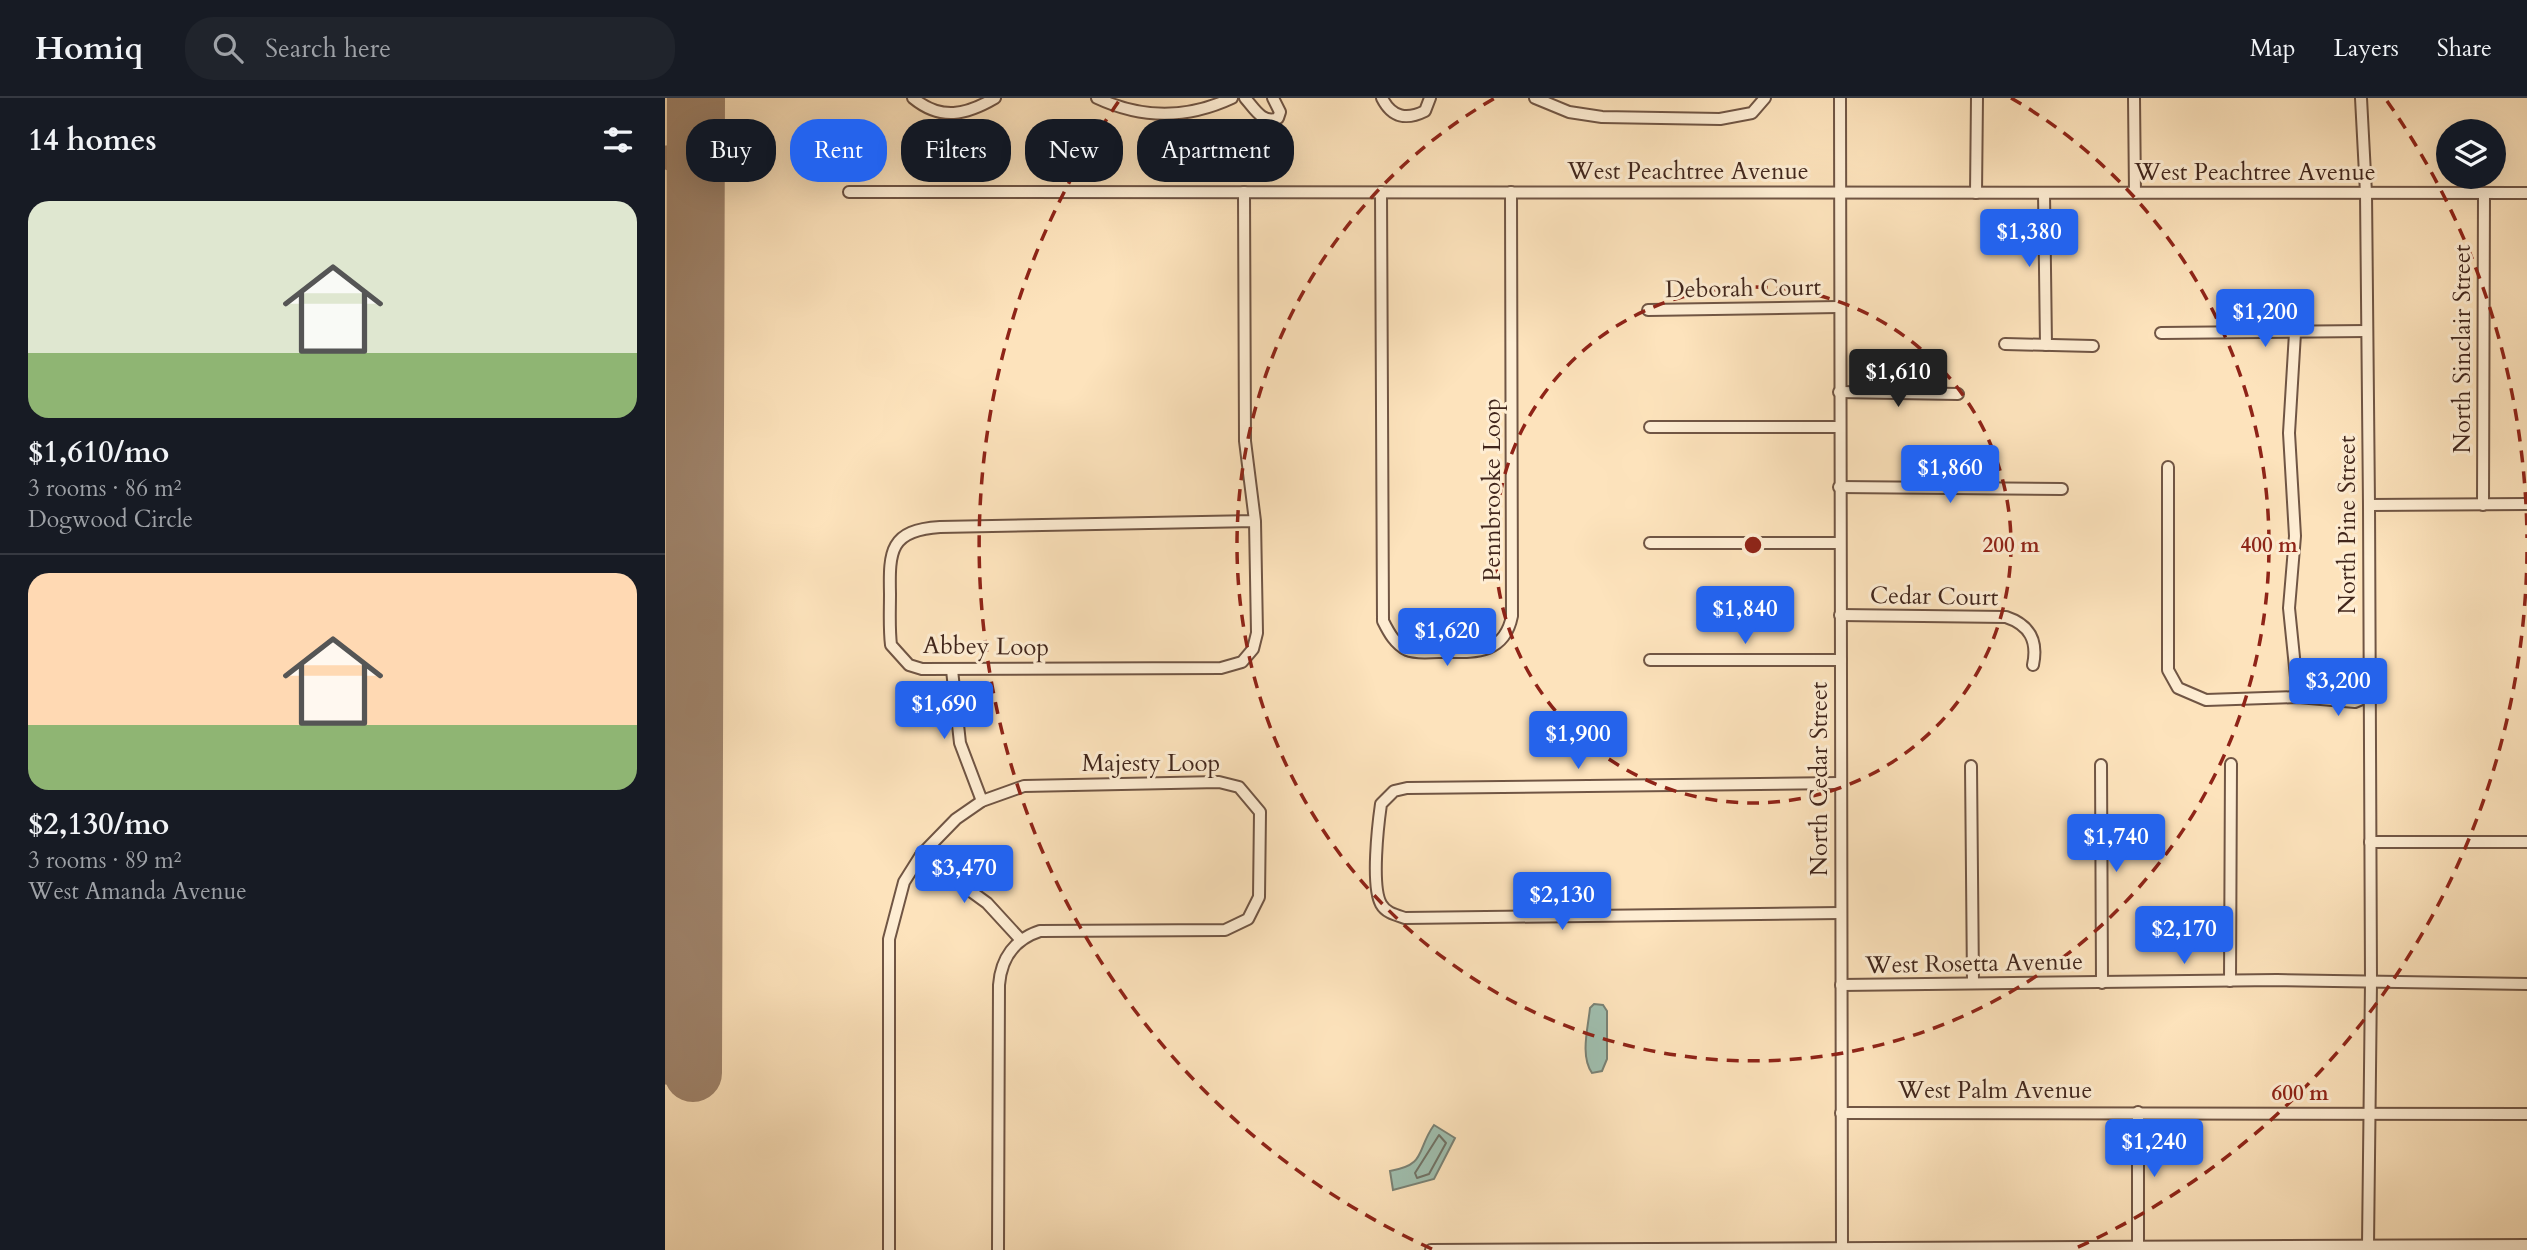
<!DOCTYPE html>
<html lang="en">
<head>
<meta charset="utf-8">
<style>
  :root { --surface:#171b24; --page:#20242c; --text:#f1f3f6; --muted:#9ea1a6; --line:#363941; --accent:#2563eb }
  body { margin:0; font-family:Cardo,serif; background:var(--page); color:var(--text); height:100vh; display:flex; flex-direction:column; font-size:26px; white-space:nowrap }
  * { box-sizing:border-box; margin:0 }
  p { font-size:23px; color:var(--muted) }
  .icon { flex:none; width:38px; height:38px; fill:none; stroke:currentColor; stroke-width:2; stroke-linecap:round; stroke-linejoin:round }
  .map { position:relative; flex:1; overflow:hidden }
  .side { display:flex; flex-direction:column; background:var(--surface); width:665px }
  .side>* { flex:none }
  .hud { position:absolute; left:21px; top:21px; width:665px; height:63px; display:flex; gap:14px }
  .controls { position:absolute; left:1771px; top:21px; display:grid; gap:14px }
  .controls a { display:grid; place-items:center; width:70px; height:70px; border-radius:50%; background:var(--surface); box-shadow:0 7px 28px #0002; font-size:35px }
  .price { position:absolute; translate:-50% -60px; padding:0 16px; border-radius:7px; background:var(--accent); color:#fff; font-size:23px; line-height:46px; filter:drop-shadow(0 2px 4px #0008) }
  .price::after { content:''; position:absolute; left:50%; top:42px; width:21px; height:16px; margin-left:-10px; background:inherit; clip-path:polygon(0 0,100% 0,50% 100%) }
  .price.selected { background:#222; color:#fff }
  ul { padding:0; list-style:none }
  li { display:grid; align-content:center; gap:14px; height:371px; padding:0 28px }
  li+li { border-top:2px solid var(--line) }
  li span { display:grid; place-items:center; height:217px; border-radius:21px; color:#555 }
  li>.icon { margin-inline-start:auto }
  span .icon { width:126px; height:126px; fill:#fffc; stroke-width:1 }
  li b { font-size:30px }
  h2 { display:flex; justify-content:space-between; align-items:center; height:84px; padding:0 28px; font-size:30px }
  .tag { padding:0 24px; border-radius:28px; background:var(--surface); box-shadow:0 7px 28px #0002; font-size:24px; line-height:63px }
  .tag.selected { background:var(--accent); color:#fff }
  header { display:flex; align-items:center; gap:42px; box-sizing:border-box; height:98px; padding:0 35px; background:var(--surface); border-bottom:2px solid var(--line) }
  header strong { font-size:33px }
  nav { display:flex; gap:38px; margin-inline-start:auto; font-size:24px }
  .search { width:490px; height:63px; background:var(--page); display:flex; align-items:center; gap:18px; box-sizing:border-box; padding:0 24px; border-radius:28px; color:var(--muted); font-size:26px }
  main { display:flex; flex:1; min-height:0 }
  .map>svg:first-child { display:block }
  .water { fill:#9fbeae; stroke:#798174; stroke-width:2 }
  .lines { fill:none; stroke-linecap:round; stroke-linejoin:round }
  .shore { stroke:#707265; stroke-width:2 }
  .taxiway { stroke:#9f846c; stroke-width:23 }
  .runway { stroke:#9f846c; stroke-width:58 }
  .minor-casing { stroke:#705544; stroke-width:14 }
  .minor { stroke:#feedd3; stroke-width:10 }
  .ring { fill:none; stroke:#8f2418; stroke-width:3.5; stroke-dasharray:12 9 }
  .labels { text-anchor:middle; stroke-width:6; stroke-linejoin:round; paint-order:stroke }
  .street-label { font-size:24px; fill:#41261c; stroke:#feedd3 }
  .centre { fill:#8f2418; stroke:#feedd3; stroke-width:3.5 }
  .ring-label { font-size:21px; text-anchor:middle; font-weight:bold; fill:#8f2418; stroke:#feedd3; stroke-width:6; stroke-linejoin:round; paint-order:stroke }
</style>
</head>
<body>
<header>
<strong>Homiq</strong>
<div class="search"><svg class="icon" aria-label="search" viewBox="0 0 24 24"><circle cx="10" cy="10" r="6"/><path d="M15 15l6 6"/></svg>Search here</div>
<nav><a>Map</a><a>Layers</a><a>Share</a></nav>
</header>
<main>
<section class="side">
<h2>14 homes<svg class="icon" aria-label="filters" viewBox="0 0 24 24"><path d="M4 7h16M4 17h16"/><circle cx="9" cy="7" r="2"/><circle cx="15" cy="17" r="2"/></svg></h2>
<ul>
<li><span style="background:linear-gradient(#dfe7d0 70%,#8fb573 0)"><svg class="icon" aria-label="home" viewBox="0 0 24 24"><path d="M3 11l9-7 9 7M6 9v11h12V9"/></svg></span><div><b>$1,610/mo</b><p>3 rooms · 86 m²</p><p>Dogwood Circle</p></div></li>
<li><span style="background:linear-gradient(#ffd9b3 70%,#8fb573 0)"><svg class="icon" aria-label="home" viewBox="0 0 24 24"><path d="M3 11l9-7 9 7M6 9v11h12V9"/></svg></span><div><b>$2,130/mo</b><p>3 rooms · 89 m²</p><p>West Amanda Avenue</p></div></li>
</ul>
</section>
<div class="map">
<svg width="1862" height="1152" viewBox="0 0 1862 1152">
  <rect width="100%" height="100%" fill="#fde3bc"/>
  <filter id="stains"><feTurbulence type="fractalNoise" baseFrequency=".00286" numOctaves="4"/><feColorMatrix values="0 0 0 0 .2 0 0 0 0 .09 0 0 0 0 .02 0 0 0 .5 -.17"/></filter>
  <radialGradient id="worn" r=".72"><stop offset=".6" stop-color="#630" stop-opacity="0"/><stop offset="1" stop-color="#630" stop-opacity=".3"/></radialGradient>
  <g class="water">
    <path d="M929,906L938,907L942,913V961L937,973L927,975C915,958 923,930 925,910Z"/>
    <path d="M769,1027L790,1040L769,1081L728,1092L725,1073C762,1067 751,1052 769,1027Z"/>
  </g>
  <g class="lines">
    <polygon class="shore" points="774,1037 781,1045 764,1076 752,1080 750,1075"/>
    <g class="taxiway">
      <polyline points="0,59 15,65 31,82"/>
      <polyline points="4,59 13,56 32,37"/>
      <polyline points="0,975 28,975"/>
    </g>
    <polyline class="runway" points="28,975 31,0"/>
    <defs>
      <g id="minor">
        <path d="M248,0C276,23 301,17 330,0"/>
        <path d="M432,0C477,21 522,21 567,0"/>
        <path d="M580,0C589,10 598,27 613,20L615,14L608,0"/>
        <path d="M717,0C727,20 742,22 760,13L765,0"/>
        <polyline points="870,0 904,14 937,19 1055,21 1087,15 1100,0"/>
        <polyline points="1175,0 1177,1152"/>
        <polyline points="1469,0 1470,95"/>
        <polyline points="1696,0 1701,95 1704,407 1706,884 1703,1148"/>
        <polyline points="184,94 1862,95"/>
        <path d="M579,94L580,343L590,423L592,535L588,551L577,564L556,570L257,571L244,567L226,547C224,530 225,513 225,496C224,453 225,432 275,429L590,423"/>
        <path d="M716,94L718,523C724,535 730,546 742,552C751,556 764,554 774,554C808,554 839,558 847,518L846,94"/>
        <polyline points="1311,95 1312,0"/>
        <polyline points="1379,95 1381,247"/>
        <polyline points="983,212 1173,209"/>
        <polyline points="1496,235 1702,233"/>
        <polyline points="1630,235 1624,335 1630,438 1624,510 1633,599"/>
        <polyline points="1340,246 1428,248"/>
        <polyline points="1174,294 1293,296"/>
        <polyline points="985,329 1173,329"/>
        <polyline points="1503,369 1503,572 1513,590 1541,602 1633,599 1690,604 1704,598"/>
        <polyline points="1174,389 1397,391"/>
        <polyline points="1704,407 1862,406"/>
        <polyline points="1818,407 1819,95"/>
        <polyline points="985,445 1175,445"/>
        <path d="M1175,517L1341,519C1365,527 1373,543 1368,567"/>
        <polyline points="985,562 1176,562"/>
        <polyline points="287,572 295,645 317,703"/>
        <path d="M1641,599C1655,589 1687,593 1704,598"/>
        <polyline points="1436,667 1437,885"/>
        <polyline points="1306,668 1308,885"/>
        <path d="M1175,685L742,690L729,693L716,706C713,727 706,788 716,806C721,815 731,817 740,820L1175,815"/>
        <polyline points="1705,744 1862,744"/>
        <polyline points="256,757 322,805 356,842"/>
        <polyline points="1565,883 1566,666"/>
        <polyline points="1176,887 1612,882 1862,886"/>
        <polyline points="1473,1014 1473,1152"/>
        <polyline points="1176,1015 1862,1016"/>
        <path d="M224,1152V841L239,784L256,757L291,721L317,703L359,688L554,684L574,689L595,714L594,799L583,821L560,832L375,833C350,841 336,860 334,887L333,1152"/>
        <polyline points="766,1152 1862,1147"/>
      </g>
    </defs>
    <use href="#minor" class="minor-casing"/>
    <use href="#minor" class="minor"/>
  </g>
  <g class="ring">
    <circle cx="1088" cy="447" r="258"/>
    <path d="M1346 0A516 516 0 1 1 830 0"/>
    <path d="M1862 454A774 774 0 0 1 1409 1151M767 1151A774 774 0 0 1 454 3M1722 3A774 774 0 0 1 1862 440"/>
  </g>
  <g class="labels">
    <g class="street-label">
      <text x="1023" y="81">West Peachtree Avenue</text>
      <text x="1590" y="82">West Peachtree Avenue</text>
      <text transform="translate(1078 190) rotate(-1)" y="8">Deborah Court</text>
      <text transform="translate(1797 251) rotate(-90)" y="8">North Sinclair Street</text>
      <text transform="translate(827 392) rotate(-90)" y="8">Pennbrooke Loop</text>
      <text transform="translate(1682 427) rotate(-90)" y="8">North Pine Street</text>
      <text transform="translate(1269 498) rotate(1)" y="8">Cedar Court</text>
      <text transform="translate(321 548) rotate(1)" y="8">Abbey Loop</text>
      <text x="486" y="673">Majesty Loop</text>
      <text transform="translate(1154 681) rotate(-90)" y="8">North Cedar Street</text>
      <text transform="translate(1309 865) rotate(-1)" y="8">West Rosetta Avenue</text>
      <text x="1330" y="1000">West Palm Avenue</text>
    </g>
  </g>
  <circle cx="1088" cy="447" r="10" class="centre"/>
  <g class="ring-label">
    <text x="1346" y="454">200 m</text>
    <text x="1604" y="454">400 m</text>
    <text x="1635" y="1002">600 m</text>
  </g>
  <rect width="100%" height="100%" filter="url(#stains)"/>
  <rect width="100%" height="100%" fill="url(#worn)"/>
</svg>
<div class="controls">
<a><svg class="icon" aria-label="layers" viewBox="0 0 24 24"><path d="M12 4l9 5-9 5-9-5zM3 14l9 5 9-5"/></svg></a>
</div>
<b class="price" style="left:1364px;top:171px">$1,380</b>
<b class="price" style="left:1600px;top:251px">$1,200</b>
<b class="price selected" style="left:1233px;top:311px">$1,610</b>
<b class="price" style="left:1285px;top:407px">$1,860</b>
<b class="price" style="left:1080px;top:548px">$1,840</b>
<b class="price" style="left:782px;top:570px">$1,620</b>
<b class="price" style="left:1673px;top:620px">$3,200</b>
<b class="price" style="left:279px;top:643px">$1,690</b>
<b class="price" style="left:913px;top:673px">$1,900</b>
<b class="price" style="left:1451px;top:776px">$1,740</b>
<b class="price" style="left:299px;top:807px">$3,470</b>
<b class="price" style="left:897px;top:834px">$2,130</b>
<b class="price" style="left:1519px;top:868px">$2,170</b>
<b class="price" style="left:1489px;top:1081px">$1,240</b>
<div class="hud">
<a class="tag">Buy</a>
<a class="tag selected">Rent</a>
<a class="tag">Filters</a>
<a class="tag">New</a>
<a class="tag">Apartment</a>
</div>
</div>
</main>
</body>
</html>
